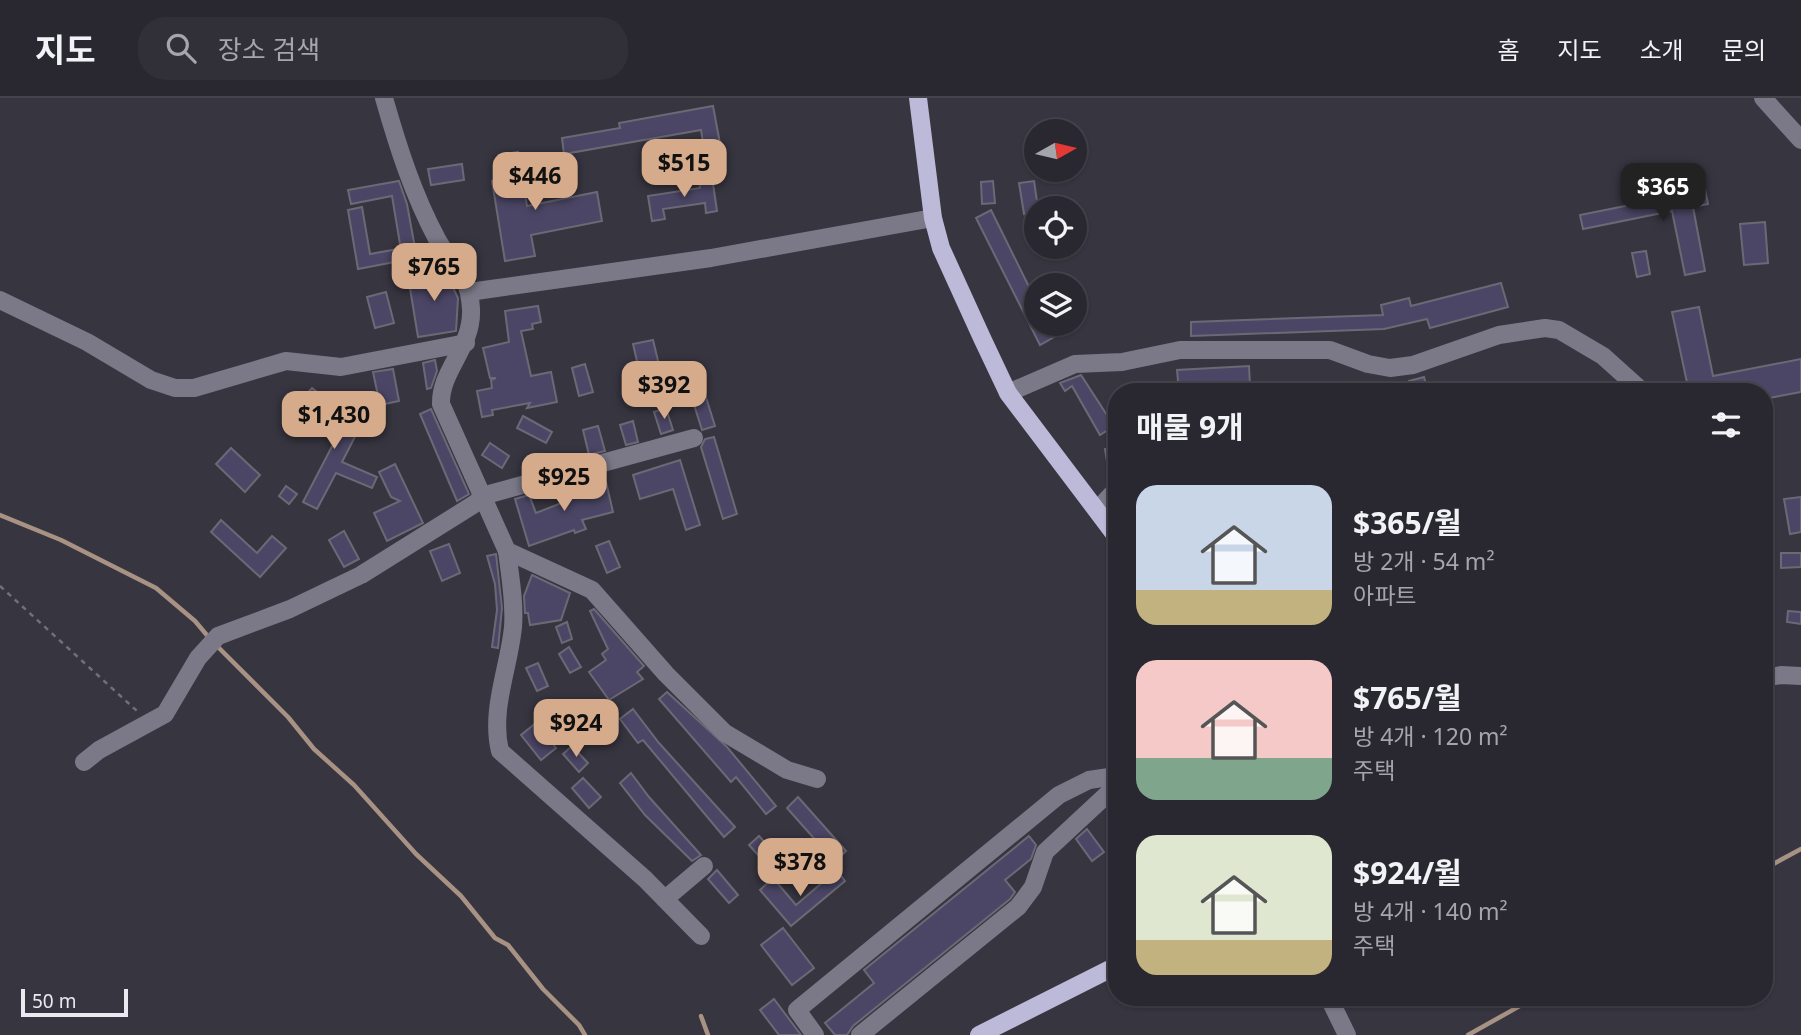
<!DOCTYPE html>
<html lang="ko">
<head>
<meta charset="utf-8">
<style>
  :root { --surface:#292830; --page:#313038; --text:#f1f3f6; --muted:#a5a6ab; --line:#45444c; --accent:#d6ab8b }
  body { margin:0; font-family:"Noto Sans","Noto Sans KR",sans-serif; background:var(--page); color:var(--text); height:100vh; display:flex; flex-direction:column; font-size:26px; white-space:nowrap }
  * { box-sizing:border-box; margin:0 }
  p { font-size:23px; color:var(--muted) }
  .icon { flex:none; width:38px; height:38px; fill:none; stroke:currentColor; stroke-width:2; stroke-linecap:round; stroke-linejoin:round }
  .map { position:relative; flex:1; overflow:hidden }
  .drawer { position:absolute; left:1108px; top:285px; width:665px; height:623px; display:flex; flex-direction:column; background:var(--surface); border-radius:28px; box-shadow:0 2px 5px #0004,0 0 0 2px var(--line) }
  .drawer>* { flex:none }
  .needle { width:46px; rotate:82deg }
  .tools { position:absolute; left:1024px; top:21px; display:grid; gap:14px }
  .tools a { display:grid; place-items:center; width:63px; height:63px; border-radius:50%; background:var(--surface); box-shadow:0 2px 5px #0004,0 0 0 2px var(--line); font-size:35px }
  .scale { position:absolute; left:21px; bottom:18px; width:107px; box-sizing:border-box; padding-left:7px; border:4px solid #eae9f0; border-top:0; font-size:19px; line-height:24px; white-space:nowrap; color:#eae9f0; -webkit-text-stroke:5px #373540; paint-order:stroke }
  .price { position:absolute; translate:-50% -60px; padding:0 16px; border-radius:14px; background:var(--accent); color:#111; font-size:23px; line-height:46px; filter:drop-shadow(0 2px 4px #0008) }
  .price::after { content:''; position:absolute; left:50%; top:42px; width:21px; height:16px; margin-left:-10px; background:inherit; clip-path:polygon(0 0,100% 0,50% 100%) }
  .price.current { background:#222; color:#fff }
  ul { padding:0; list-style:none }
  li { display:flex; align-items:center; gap:21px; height:175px; padding:0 28px }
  li span { display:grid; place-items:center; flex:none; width:196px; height:140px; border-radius:21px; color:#555 }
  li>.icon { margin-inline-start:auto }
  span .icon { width:84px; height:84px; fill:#fffc; stroke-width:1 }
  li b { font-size:30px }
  h2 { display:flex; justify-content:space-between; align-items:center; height:84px; padding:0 28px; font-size:30px }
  header { display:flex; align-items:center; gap:42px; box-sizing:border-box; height:98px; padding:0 35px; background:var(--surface); border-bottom:2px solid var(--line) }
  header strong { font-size:33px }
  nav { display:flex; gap:38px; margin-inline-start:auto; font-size:24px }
  .search { width:490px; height:63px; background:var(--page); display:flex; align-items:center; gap:18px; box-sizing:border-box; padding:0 24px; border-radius:28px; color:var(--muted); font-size:26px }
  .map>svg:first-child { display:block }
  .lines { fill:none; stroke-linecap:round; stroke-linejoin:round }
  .stream { stroke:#a89284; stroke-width:4.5 }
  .building { fill:#4b4665; stroke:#6b6975; stroke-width:2 }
  .path { stroke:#717079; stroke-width:2.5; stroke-dasharray:5 5; stroke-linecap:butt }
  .minor { stroke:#7b7888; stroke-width:18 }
  .major { stroke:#bdb9d8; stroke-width:18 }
</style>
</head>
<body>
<header>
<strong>지도</strong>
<div class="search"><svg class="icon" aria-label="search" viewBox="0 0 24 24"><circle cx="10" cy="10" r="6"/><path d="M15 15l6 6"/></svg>장소 검색</div>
<nav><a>홈</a><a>지도</a><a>소개</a><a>문의</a></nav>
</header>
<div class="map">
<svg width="1801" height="937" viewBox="0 0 1801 937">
  <rect width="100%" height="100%" fill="#373540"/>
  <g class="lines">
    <g class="stream">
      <polyline points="0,417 61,442 156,490 195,523 211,542"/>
      <polyline points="217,548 288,619 314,651 354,687 416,756 461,798 495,840 508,847 543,891 579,927 585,937"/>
      <polyline points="1764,771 1801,751"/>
      <polyline points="701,918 708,937"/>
      <polyline points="1468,937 1534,900"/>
    </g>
  </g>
  <g class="building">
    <polygon points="713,8 725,72 708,75 701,32 564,56 562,40 620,30 619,25"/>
    <polygon points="518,54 527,108 597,94 602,123 531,137 535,158 505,163 492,83 504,82 499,57"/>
    <polygon points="462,66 464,82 431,87 428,71"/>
    <polygon points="712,79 717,113 706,115 705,105 663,111 665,121 652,123 648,98 700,90 699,81"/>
    <polygon points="399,83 407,106 415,150 401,152 392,98 351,106 348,92"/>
    <polygon points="993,83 995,105 982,106 981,84"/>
    <polygon points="1034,83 1038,110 1036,114 1024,116 1019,85"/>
    <polygon points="1705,92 1708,106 1693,109 1705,173 1685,177 1672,113 1583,131 1580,117"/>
    <polygon points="362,109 370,156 398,151 400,163 358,171 348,112"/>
    <polygon points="991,112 1036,203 1036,226 1048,226 1054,239 1040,247 976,120"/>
    <polygon points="1765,124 1768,165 1744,167 1740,126"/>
    <polygon points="1646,153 1650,176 1637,179 1632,155"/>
    <polygon points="444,171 458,200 456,233 418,239 408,178"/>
    <polygon points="1501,185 1508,209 1430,230 1427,221 1384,231 1191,238 1191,224 1383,217 1381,207 1409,200 1411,208"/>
    <polygon points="386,194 394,225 375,230 367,199"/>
    <polygon points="538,208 541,224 532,226 533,231 521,233 531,278 551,274 557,304 527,310 530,305 492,312 493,317 482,319 477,293 492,290 491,282 496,280 490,280 483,250 509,244 505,213"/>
    <polygon points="1699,209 1713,278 1801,261 1801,294 1764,301 1764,294 1689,294 1672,214"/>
    <polygon points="653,242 660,271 640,276 633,246"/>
    <polygon points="435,262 437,273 431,290 427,291 423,265"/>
    <polygon points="585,266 593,294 579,298 572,270"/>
    <polygon points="1249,268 1250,288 1218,294 1179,294 1177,272"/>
    <polygon points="393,271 399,303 380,307 373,274"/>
    <polygon points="1081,277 1114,328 1100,337 1072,288 1065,293 1060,285"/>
    <polygon points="1424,279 1428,294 1412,294 1409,283"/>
    <polygon points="312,290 343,315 340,318 360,329 342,364 377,379 372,390 336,375 317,411 303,404 340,333 302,301"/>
    <polygon points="704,293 715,328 702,332 691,297"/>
    <polygon points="666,310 673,332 661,336 654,314"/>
    <polygon points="431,311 469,396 457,403 420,316"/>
    <polygon points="523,318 552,334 546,345 517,330"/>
    <polygon points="633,323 638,344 626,347 620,327"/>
    <polygon points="598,328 605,353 589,357 583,332"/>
    <polygon points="714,339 737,416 723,421 701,349 705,341"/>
    <polygon points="490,345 509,358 502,370 482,357"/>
    <polygon points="1116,349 1116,381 1110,382 1105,351"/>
    <polygon points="231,350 260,377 245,394 216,366"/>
    <polygon points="680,362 700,427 686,432 673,391 640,401 633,377"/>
    <polygon points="395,366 423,425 387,443 374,415 400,403 391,399 379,374"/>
    <polygon points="606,384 613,414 582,422 586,431 575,435 574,432 529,448 515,401 529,397 536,415 564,404 561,388 571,385 573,393"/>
    <polygon points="286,388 297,396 289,406 279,398"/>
    <polygon points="1801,399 1801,434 1790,436 1784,401"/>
    <polygon points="221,422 257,455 272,438 286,450 260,479 211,434"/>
    <polygon points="344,433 359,461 344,469 329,442"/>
    <polygon points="609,443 620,469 607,475 596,448"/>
    <polygon points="449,446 460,475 442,483 430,453"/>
    <polygon points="1781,455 1801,455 1801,469 1781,470"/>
    <polygon points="496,456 502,510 498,550 492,549 497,512 495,486 487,458"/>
    <polygon points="532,477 570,495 561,522 530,527 528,515 525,515 524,498"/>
    <polygon points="594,511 644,568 637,574 643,581 609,602 589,574 606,562 602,556 608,551 590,513"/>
    <polygon points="1788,513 1801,514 1801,526 1787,524"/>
    <polygon points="567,524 572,541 562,545 556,529"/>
    <polygon points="569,549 581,569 570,575 559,556"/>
    <polygon points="538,565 548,588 537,593 526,570"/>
    <polygon points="667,594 727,649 776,708 766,716 736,679 731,684 659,601"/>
    <polygon points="633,611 659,645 735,729 724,739 643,642 638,645 620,621"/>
    <polygon points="536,625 556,650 541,662 521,637"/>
    <polygon points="572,648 588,665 579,674 563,656"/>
    <polygon points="631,675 649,699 701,757 692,763 645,717 620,685"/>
    <polygon points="583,680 601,699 589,710 572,690"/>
    <polygon points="798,699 846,753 835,764 787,710"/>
    <polygon points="1087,731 1104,754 1092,763 1076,741"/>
    <polygon points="759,738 780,761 770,770 749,747"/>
    <polygon points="1029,738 1036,747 1031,761 1005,782 1015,794 1010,801 853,928 847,937 835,937 825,925 874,885 864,872"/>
    <polygon points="717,772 738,797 729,805 708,781"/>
    <polygon points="837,772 845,783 791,828 760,792 773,780 796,807"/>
    <polygon points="783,830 814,870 792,887 761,847"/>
    <polygon points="774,901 801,937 779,937 760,912"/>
  </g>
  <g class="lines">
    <polyline class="path" points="0,488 137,613"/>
    <g class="minor">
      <path d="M384,0C398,49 413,96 437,141C452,169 469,173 471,211C473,249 440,272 441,306L507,453L592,492L666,576L725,635L787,672L817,681"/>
      <polyline points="1763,0 1801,42"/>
      <polyline points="469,194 711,160 933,120"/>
      <polyline points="0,202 87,244 151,282 175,290 194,290 286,263 341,269 466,245"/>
      <polyline points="1008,295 1075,266 1122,264 1180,252 1330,252 1368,266 1390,270 1413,267 1499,237 1545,230 1559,232 1603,258 1643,294"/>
      <polyline points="1098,411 1116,392"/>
      <path d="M507,453C510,478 515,504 513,529C509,570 490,612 500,653L645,781L701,838"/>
      <polyline points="1764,580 1781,577 1801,578"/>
      <polyline points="84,664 99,652 165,616 198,560 218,538 290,511 361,477 476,405 482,398 694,340"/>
      <polyline points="665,801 704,768"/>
      <polyline points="1329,900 1347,937"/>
      <polyline points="815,937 797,912 1059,697 1089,682 1116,678"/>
      <polyline points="860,937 1018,809 1033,789 1045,754 1116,688"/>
    </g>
    <g class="major">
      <polyline points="918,0 933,120 941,150 982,240 1008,295 1116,438"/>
      <polyline points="979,937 1116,868"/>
    </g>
  </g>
</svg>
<div class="tools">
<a><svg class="needle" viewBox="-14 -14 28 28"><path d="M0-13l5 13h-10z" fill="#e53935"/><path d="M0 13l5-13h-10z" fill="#a5a6ab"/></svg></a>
<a><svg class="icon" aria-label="locate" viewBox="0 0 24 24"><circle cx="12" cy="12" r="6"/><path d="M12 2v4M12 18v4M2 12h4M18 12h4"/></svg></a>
<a><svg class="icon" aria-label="layers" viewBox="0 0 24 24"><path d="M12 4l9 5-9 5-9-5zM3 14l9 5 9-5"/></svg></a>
</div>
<div class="scale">50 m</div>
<b class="price" style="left:684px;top:101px">$515</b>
<b class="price" style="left:535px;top:114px">$446</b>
<b class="price current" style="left:1663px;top:125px">$365</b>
<b class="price" style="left:434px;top:205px">$765</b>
<b class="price" style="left:664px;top:323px">$392</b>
<b class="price" style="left:334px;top:353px">$1,430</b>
<b class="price" style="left:564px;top:415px">$925</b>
<b class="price" style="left:576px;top:661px">$924</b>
<b class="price" style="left:800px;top:800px">$378</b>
<section class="drawer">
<h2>매물 9개<svg class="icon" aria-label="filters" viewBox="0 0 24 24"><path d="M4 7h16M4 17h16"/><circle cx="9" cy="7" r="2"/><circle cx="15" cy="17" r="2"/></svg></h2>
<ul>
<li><span style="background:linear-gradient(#c9d6e8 75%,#c2b280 0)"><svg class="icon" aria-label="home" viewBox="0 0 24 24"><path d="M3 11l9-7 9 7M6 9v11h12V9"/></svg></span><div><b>$365/월</b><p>방 2개 · 54 m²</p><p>아파트</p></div></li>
<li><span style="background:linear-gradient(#f6c9c9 70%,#7fa58c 0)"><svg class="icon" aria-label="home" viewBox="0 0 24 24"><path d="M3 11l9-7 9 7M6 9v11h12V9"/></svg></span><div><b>$765/월</b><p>방 4개 · 120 m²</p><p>주택</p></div></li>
<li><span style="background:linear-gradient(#dfe7d0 75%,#c2b280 0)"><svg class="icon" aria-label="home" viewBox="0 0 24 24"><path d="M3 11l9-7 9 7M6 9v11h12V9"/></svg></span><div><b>$924/월</b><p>방 4개 · 140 m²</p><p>주택</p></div></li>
</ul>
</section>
</div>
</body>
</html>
